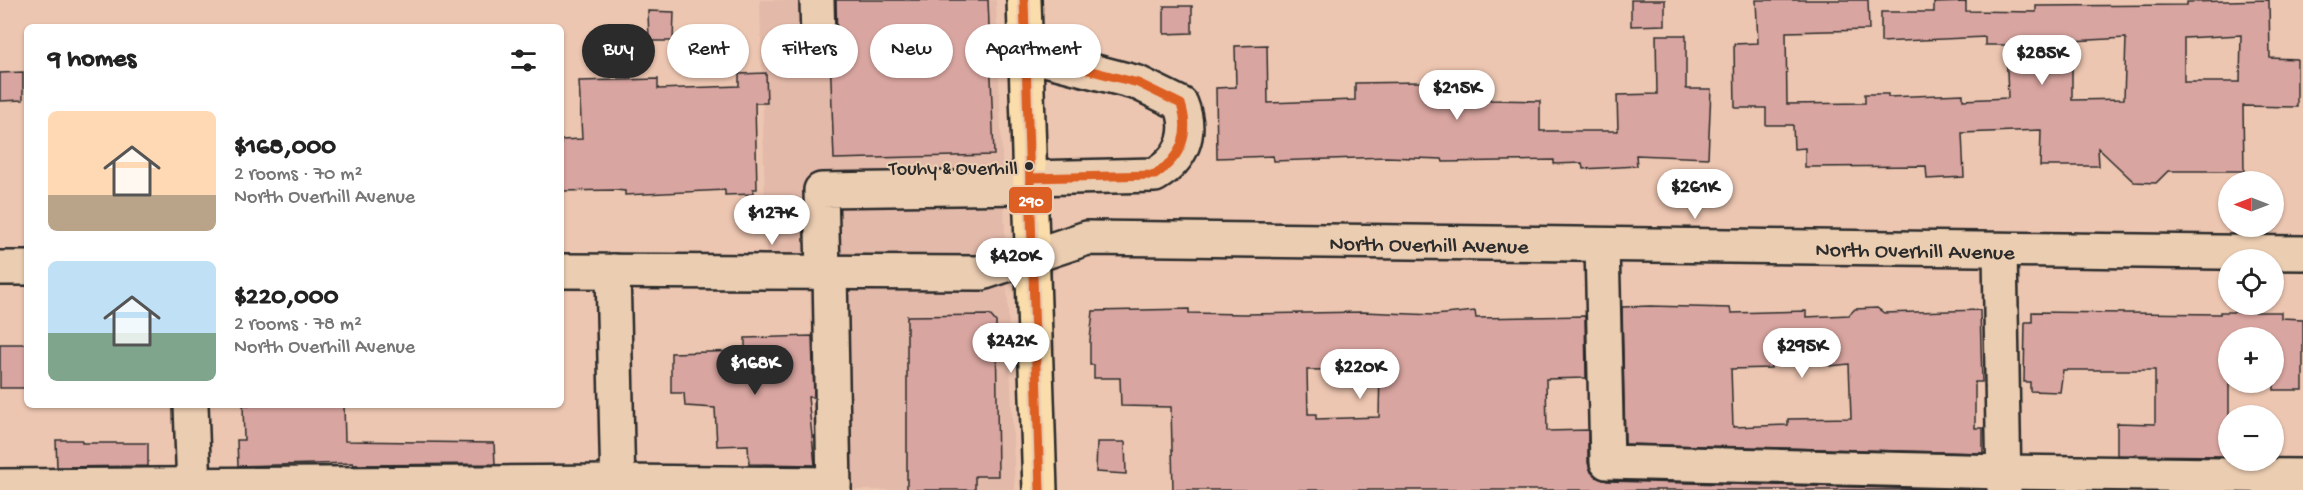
<!DOCTYPE html>
<html lang="en">
<head>
<meta charset="utf-8">
<style>
  :root { --surface:#fff; --page:#f2f2f2; --text:#222; --muted:#767676; --accent:#2b2b2b }
  body { margin:0; font-family:"Gochi Hand",sans-serif; background:var(--page); color:var(--text); height:100vh; display:flex; flex-direction:column; font-size:22px; white-space:nowrap }
  * { box-sizing:border-box; margin:0 }
  p { font-size:20px; color:var(--muted) }
  .icon { flex:none; width:33px; height:33px; fill:none; stroke:currentColor; stroke-width:2; stroke-linecap:round; stroke-linejoin:round }
  .map { position:relative; flex:1; overflow:hidden }
  .drawer { position:absolute; left:24px; top:24px; width:540px; height:384px; display:flex; flex-direction:column; background:var(--surface); border-radius:9px; box-shadow:0 2px 4px #0004 }
  .drawer>* { flex:none }
  .top-card { position:absolute; left:582px; top:24px; width:570px; height:54px; display:flex; gap:12px }
  .needle { width:39px; rotate:270deg }
  .tools { position:absolute; left:2218px; top:171px; display:grid; gap:12px }
  .tools a { display:grid; place-items:center; width:66px; height:66px; border-radius:50%; background:var(--surface); box-shadow:0 2px 4px #0004; font-size:30px }
  .price { position:absolute; translate:-50% -51px; padding:0 14px; border-radius:21px; background:#fff; color:#222; font-size:20px; line-height:39px; filter:drop-shadow(0 2px 3px #0008) }
  .price::after { content:''; position:absolute; left:50%; top:36px; width:18px; height:14px; margin-left:-9px; background:inherit; clip-path:polygon(0 0,100% 0,50% 100%) }
  .price.current { background:var(--accent); color:#fff }
  ul { padding:0; list-style:none }
  li { display:flex; align-items:center; gap:18px; height:150px; padding:0 24px }
  li span { display:grid; place-items:center; flex:none; width:168px; height:120px; border-radius:9px; color:#555 }
  li>.icon { margin-inline-start:auto }
  span .icon { width:72px; height:72px; fill:#fffc; stroke-width:1 }
  li b { font-size:26px }
  h2 { display:flex; justify-content:space-between; align-items:center; height:72px; padding:0 24px; font-size:26px }
  .tag { padding:0 21px; border-radius:27px; background:var(--surface); box-shadow:0 2px 4px #0004; font-size:21px; line-height:54px }
  .tag.current { background:var(--accent); color:#fff }
  .map>svg:first-child { display:block }
  .built { fill:#e3b9a9 }
  .building { fill:#d9a5a0; stroke:#2b2b2b; stroke-width:1.5; fill-rule:evenodd }
  .lines { fill:none; stroke-linecap:round; stroke-linejoin:round }
  .minor-casing { stroke:#2b2b2b; stroke-width:38 }
  .major-casing { stroke:#2b2b2b; stroke-width:38 }
  .minor { stroke:#ebcdb1; stroke-width:33 }
  .major { stroke:#fbddab; stroke-width:33 }
  .bus-1-casing { stroke:#ebcdb1; stroke-width:14 }
  .bus-1 { stroke:#de5f23; stroke-width:9 }
  .bus-dot { fill:#2b2b2b; stroke:#ebcdb1; stroke-width:2 }
  .labels { text-anchor:middle; stroke-width:4.5; stroke-linejoin:round; paint-order:stroke }
  .bus-label { font-size:20px; fill:#2b2b2b; stroke:#ebcdb1; text-anchor:end }
  .street-label { font-size:22px; fill:#2b2b2b; stroke:#ebcdb1 }
  .line-badge { stroke:#ebcdb1; stroke-width:2 }
  .badge-label { font-size:16px; text-anchor:middle; font-weight:bold; fill:#fff }
</style>
</head>
<body>
<div class="map">
<svg width="2303" height="490" viewBox="0 0 2303 490">
  <rect width="100%" height="100%" fill="#edc6b1"/>
  <filter id="ink" filterUnits="userSpaceOnUse"><feTurbulence type="fractalNoise" baseFrequency=".0167" numOctaves="2"/><feDisplacementMap in="SourceGraphic" scale="12" xChannelSelector="R" yChannelSelector="G"/><feConvolveMatrix kernelMatrix="1 2 1 2 8 2 1 2 1" color-interpolation-filters="sRGB"/></filter>
  <g filter="url(#ink)">
    <polygon class="built" points="760,0 996,0 1015,490 814,490 810,286 767,286"/>
    <g class="building">
      <polygon points="836,0 988,0 994,155 834,159 830,55 837,41"/>
      <polygon points="1631,0 1665,0 1665,25 1631,26"/>
      <path d="M1756,0H1868L1869,30L1786,32L1787,104L1865,103V94H1888V97L1963,94V100L2008,98L2006,45H1985V37L1881,42V12H1934V3L1966,2V11L2036,12V6L2187,5V2L2269,0L2270,58L2297,59V107L2243,106L2244,171H2168L2156,183L2134,182L2098,148L2099,166H2040L2041,130L1962,133L1964,177L1927,179L1926,166L1808,167H1805V148L1794,149L1793,125H1766V108H1735L1734,44L1758,43ZM2241,35L2240,82H2184V38ZM2126,38L2124,99L2072,100V41Z"/>
      <polygon points="1164,6 1192,6 1192,33 1164,34"/>
      <polygon points="648,11 674,12 673,41 649,41"/>
      <polygon points="1656,35 1686,35 1686,89 1711,89 1708,158 1636,155 1637,166 1583,169 1582,163 1554,164 1554,160 1443,162 1442,159 1386,157 1274,161 1273,156 1217,158 1216,88 1236,87 1235,46 1267,45 1268,103 1355,100 1355,83 1488,81 1490,100 1540,101 1540,131 1618,131 1617,95 1657,94"/>
      <polygon points="23,72 23,100 0,101 0,73"/>
      <polygon points="766,73 767,103 755,103 757,189 753,189 753,194 725,195 725,190 625,195 625,191 615,190 561,191 561,140 582,139 579,81 658,79 658,89 739,86 739,74"/>
      <path d="M1650,306L1730,308L1731,313L1806,311V317L1849,315L1855,309L1877,308L1884,313L1980,310L1982,382H1975V428H1983V453L1625,444L1622,307ZM1830,362V366L1849,364L1851,418L1788,419V425L1733,427L1731,369L1771,368V364Z"/>
      <path d="M1189,309V313L1244,314L1363,312L1435,315L1475,311L1476,318L1585,316L1586,378L1546,379L1547,431L1588,430V463L1591,472L1598,478L1607,481L1974,490H1173L1171,407L1121,406L1120,378H1094V365H1090V340L1093,311ZM1380,369L1379,417L1316,419V414H1308L1307,370Z"/>
      <polygon points="2032,312 2220,314 2220,312 2281,312 2281,318 2303,319 2303,390 2274,390 2274,338 2229,338 2229,456 2117,455 2117,423 2155,424 2155,370 2063,370 2060,392 2030,391 2030,382 2024,382 2025,322 2032,322"/>
      <polygon points="990,315 996,322 998,476 975,476 975,490 907,490 907,316"/>
      <polygon points="812,336 814,397 808,397 815,465 749,464 748,445 717,446 715,408 685,406 684,393 671,393 671,353 745,351 745,338"/>
      <rect x="0" y="344" width="27" height="44"/>
      <polygon points="243,405 344,405 345,441 494,443 495,464 353,465 353,463 238,466 237,440 244,440"/>
      <polygon points="56,440 82,440 82,443 148,443 148,466 57,467"/>
      <polygon points="1097,442 1125,442 1126,474 1096,472"/>
    </g>
    <g class="lines">
      <defs>
        <g id="minor">
          <polyline points="817,0 818,41"/>
          <path d="M1026,54L1138,83L1181,104C1193,134 1182,159 1155,175L1030,178"/>
          <polyline points="1602,245 1607,462 2004,472 2303,476"/>
          <polyline points="2000,250 2004,490"/>
          <polyline points="0,268 27,268"/>
          <polyline points="561,271 982,273 1087,238 2303,253"/>
          <polyline points="613,271 618,490"/>
          <polyline points="823,272 821,190 1031,187"/>
          <polyline points="830,272 834,490"/>
          <polyline points="191,405 194,490"/>
          <polyline points="0,486 618,482 834,484"/>
        </g>
        <polyline id="major" points="1024,0 1040,490"/>
      </defs>
      <use href="#minor" class="minor-casing"/>
      <use href="#major" class="major-casing"/>
      <use href="#minor" class="minor"/>
      <use href="#major" class="major"/>
      <defs>
        <g id="bus-1">
          <polyline points="1024,0 1040,490"/>
          <path d="M1026,54L1138,83L1181,104C1191,135 1181,157 1155,175L1030,178"/>
        </g>
      </defs>
      <use href="#bus-1" class="bus-1-casing"/>
      <use href="#bus-1" class="bus-1"/>
    </g>
  </g>
  <circle class="bus-dot" cx="1029" cy="166" r="5"/>
  <g class="labels">
    <g class="bus-label">
      <text x="1018" y="174">Touhy &amp; Overhill</text>
    </g>
    <g class="street-label">
      <text transform="translate(1429 243) rotate(1)" y="8">North Overhill Avenue</text>
      <text transform="translate(1915 249) rotate(1)" y="8">North Overhill Avenue</text>
    </g>
  </g>
  <rect class="line-badge" x="1008" y="186" width="45" height="28" rx="6" fill="#de5f23"/>
  <g class="badge-label">
    <text x="1031" y="206">290</text>
  </g>
</svg>
<div class="tools">
<a><svg class="needle" viewBox="-14 -14 28 28"><path d="M0-13l5 13h-10z" fill="#e53935"/><path d="M0 13l5-13h-10z" fill="#767676"/></svg></a>
<a><svg class="icon" aria-label="locate" viewBox="0 0 24 24"><circle cx="12" cy="12" r="6"/><path d="M12 2v4M12 18v4M2 12h4M18 12h4"/></svg></a>
<a>+</a>
<a>−</a>
</div>
<b class="price" style="left:2042px;top:86px">$285K</b>
<b class="price" style="left:1457px;top:121px">$215K</b>
<b class="price" style="left:1695px;top:220px">$261K</b>
<b class="price" style="left:772px;top:246px">$127K</b>
<b class="price" style="left:1015px;top:289px">$420K</b>
<b class="price" style="left:1011px;top:374px">$242K</b>
<b class="price" style="left:1802px;top:379px">$295K</b>
<b class="price current" style="left:755px;top:396px">$168K</b>
<b class="price" style="left:1360px;top:400px">$220K</b>
<div class="top-card">
<a class="tag current">Buy</a>
<a class="tag">Rent</a>
<a class="tag">Filters</a>
<a class="tag">New</a>
<a class="tag">Apartment</a>
</div>
<section class="drawer">
<h2>9 homes<svg class="icon" aria-label="filters" viewBox="0 0 24 24"><path d="M4 7h16M4 17h16"/><circle cx="9" cy="7" r="2"/><circle cx="15" cy="17" r="2"/></svg></h2>
<ul>
<li><span style="background:linear-gradient(#ffd9b3 70%,#b9a48a 0)"><svg class="icon" aria-label="home" viewBox="0 0 24 24"><path d="M3 11l9-7 9 7M6 9v11h12V9"/></svg></span><div><b>$168,000</b><p>2 rooms · 70 m²</p><p>North Overhill Avenue</p></div></li>
<li><span style="background:linear-gradient(#bfe0f5 60%,#7fa58c 0)"><svg class="icon" aria-label="home" viewBox="0 0 24 24"><path d="M3 11l9-7 9 7M6 9v11h12V9"/></svg></span><div><b>$220,000</b><p>2 rooms · 78 m²</p><p>North Overhill Avenue</p></div></li>
</ul>
</section>
</div>
</body>
</html>
